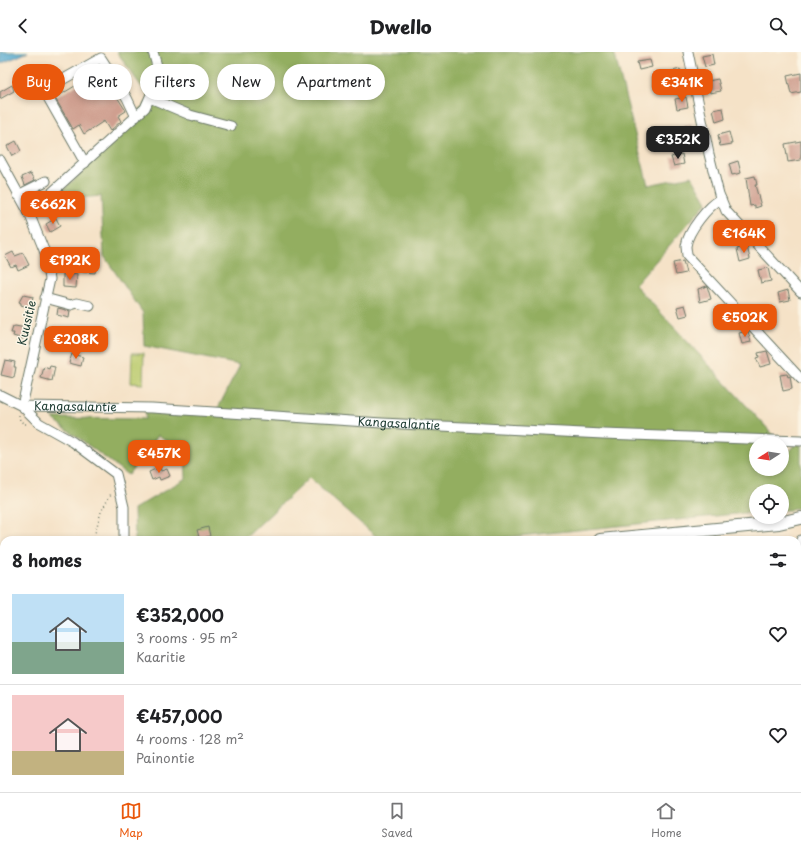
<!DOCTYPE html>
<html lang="en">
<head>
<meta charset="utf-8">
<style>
  :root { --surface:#fff; --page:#f6f6f6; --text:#202124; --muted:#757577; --line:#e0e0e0; --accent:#ea580c }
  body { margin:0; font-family:"Playpen Sans",sans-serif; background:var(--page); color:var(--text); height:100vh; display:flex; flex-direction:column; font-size:15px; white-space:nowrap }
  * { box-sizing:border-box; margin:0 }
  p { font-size:13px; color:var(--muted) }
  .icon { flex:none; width:22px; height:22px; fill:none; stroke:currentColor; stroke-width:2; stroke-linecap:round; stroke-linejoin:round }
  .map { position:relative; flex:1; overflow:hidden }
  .sheet { position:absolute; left:0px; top:484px; width:801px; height:256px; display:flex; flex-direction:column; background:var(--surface); border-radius:12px 12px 0 0; box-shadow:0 2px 6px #0003 }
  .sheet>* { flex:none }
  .top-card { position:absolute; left:12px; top:12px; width:400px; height:36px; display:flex; gap:8px }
  .needle { width:26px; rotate:258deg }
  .tools { position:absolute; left:749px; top:384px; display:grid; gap:8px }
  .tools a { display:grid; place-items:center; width:40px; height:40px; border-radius:50%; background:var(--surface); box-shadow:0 2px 6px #0003; font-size:20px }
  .price { position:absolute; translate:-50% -34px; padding:0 9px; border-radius:8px; background:var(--accent); color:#fff; font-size:13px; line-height:26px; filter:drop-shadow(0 1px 2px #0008) }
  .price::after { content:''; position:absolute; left:50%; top:24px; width:12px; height:9px; margin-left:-6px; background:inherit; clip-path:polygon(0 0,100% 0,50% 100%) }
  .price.selected { background:#222; color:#fff }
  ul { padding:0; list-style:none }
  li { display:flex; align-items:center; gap:12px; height:100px; padding:0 12px }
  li+li { border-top:1px solid var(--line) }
  li span { display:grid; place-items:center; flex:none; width:112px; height:80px; border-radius:0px; color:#555 }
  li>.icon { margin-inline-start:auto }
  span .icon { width:48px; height:48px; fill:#fffc; stroke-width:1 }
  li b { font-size:17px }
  h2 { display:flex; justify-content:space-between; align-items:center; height:48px; padding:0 12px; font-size:17px }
  .tag { padding:0 14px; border-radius:18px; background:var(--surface); box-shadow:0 2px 6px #0003; font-size:14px; line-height:36px }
  .tag.selected { background:var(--accent); color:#fff }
  header { display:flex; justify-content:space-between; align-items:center; height:52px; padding:0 12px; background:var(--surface); font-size:18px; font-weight:800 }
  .dock { display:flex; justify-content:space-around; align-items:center; height:56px; border-top:1px solid var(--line); background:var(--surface); font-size:11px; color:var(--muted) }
  .dock a { display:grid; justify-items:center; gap:2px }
  .dock .selected { color:var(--accent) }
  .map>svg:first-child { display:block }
  .green { fill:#baca6c; stroke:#6c8450 }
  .forest { fill:#93ae60; stroke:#59764a }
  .water { fill:#53a9d0; stroke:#397382 }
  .building { fill:#cf9f8f }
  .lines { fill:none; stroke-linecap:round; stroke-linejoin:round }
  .minor-casing { stroke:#6a7767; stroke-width:11 }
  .major-casing { stroke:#6a7767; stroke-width:14 }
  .path { stroke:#6a7767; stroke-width:1.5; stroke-dasharray:1 3; stroke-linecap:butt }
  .minor { stroke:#fff; stroke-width:9 }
  .major { stroke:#fff; stroke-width:12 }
  .labels { text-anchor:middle; stroke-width:3; stroke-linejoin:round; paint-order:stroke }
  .street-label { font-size:12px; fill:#1f3d34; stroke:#fcf5e5 }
</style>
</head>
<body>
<header><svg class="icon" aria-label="back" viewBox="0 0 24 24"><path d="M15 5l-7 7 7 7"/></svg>Dwello<svg class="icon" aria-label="search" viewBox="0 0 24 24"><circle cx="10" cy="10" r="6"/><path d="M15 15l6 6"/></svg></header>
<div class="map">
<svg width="801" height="740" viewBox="0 0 801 740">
  <rect width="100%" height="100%" fill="#fcf5e5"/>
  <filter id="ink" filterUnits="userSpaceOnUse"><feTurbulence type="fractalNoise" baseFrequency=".025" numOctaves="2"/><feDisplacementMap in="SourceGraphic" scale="8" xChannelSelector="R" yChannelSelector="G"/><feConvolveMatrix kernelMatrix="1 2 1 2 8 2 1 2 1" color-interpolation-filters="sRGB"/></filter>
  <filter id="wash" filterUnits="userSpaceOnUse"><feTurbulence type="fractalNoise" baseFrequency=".012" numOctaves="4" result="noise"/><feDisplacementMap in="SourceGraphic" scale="16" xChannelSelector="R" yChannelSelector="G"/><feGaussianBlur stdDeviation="0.9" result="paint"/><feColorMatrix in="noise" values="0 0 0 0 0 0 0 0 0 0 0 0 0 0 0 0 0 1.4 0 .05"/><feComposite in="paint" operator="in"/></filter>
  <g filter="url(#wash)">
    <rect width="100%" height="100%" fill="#f5e2c7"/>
    <polygon class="green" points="132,301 144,301 143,332 131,331"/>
    <g class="forest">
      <polygon points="117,0 614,0 648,133 692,124 707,150 635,233 781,391 756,391 756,417 782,417 782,392 789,400 796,392 801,393 801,455 791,458 782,458 782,439 756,439 756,460 479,488 380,488 309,426 243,488 135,488 134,457 186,426 185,399 158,383 128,423 52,366 145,367 145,358 216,360 240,313 144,294 143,261 104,204 101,144 49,149 75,127 150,47"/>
      <rect x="0" y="535" width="4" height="94"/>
      <polygon points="801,681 801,740 775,740 777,736 797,736 797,690"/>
    </g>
    <polygon class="water" points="0,0 28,0 0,12"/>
    <g id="blocks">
      <g class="building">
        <polygon points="712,2 714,13 705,15 702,4"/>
        <polygon points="650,8 652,15 639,18 637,10"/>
        <polygon points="98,15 126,59 118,64 121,69 110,79 104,69 84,82 79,73 73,77 55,46 80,31 78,28"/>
        <polygon points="680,17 682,28 671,30 669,20"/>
        <polygon points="801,21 801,40 791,42 787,24"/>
        <polygon points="718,27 721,39 710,41 708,29"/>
        <polygon points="12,33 14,39 0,47 0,40"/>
        <polygon points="686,45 688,55 677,57 675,47"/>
        <polygon points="723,56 725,67 716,70 713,58"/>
        <polygon points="691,73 693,82 679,85 677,76"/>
        <polygon points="729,80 732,92 720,94 718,83"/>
        <polygon points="16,89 21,99 12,104 7,94"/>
        <polygon points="801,89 801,108 788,110 785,92"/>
        <polygon points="682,102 684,112 674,114 671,105"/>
        <polygon points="738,109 741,121 732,123 729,112"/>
        <polygon points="31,121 35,128 25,133 22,125"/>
        <polygon points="755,124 757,133 755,133 761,154 755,156 755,153 750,154 746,126"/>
        <polygon points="56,166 60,174 50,180 46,172"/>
        <polygon points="726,172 729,182 719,185 714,175"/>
        <polygon points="747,194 750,207 740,210 737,197"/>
        <polygon points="13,200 15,204 23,201 29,213 18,218 16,213 11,215 5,204"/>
        <polygon points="683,209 686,221 676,223 673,211"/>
        <polygon points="84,213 96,213 95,221 83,220"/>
        <polygon points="768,216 771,229 761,231 758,218"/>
        <polygon points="63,222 77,222 76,236 63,235"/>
        <polygon points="707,234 711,247 700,250 698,237"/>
        <polygon points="788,238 790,248 780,250 778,241"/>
        <polygon points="23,243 33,245 31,256 21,253 21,251 19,250"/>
        <polygon points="685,253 688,263 680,265 677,255"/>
        <polygon points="58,256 70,259 69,266 57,263"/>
        <polygon points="727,256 731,267 721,270 718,258"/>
        <polygon points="15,274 26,276 23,287 13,284 14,281 11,281 13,275"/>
        <polygon points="748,279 751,290 742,292 739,281"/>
        <polygon points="767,299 771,312 760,315 756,306 759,305 758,301"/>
        <polygon points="72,302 83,305 81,314 69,311"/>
        <polygon points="5,308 15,310 14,315 16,315 14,326 1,323"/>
        <polygon points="50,314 55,315 52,329 41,326 44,315 49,317"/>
        <polygon points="787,322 788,325 790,324 792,337 783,339 780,323"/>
        <polygon points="160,415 161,419 167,417 170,424 160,428 159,425 152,428 149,420"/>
        <polygon points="208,475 210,484 206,485 207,488 200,488 197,478"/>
      </g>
    </g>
  </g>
  <g filter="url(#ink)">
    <use href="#blocks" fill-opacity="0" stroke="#6a7767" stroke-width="1"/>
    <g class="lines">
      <defs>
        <g id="minor">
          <polyline points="688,0 709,102 719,142 726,159 801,240"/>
          <polyline points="150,46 190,63 231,74"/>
          <polyline points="0,108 29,161 46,203 50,227 22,354 39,371 73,390 116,422 124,455 124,488"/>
          <polyline points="85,111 46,42 53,33 101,6 127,46 136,65"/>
          <polyline points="18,143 46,129"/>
          <path d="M721,147C708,154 688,179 686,194C686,197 687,201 687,204L801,327"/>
          <polyline points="29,161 145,56 157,29 157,14 153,0"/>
          <polyline points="45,246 71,253 77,251 90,254"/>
          <path id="s1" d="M0,343L22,354L152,356L382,371L603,382L801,389"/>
          <polyline points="797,498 801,488"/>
          <polyline points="797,531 801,531"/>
          <polyline points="0,629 4,629"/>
          <polyline points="237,736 239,740"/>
          <polyline points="310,736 312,740"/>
          <polyline points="687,740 691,736"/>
        </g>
        <g id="major">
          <polyline points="600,488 779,471 801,466"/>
          <polyline points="0,528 4,528"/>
        </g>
      </defs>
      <use href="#minor" class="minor-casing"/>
      <use href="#major" class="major-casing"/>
      <g class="path">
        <polyline points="19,363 20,369 25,372 29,372"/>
        <polyline points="93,488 101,460 112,440"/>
        <polyline points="30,736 31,740"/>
        <polyline points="64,736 65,740"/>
        <polyline points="225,736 227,740"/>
      </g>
      <use href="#minor" class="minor"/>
      <use href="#major" class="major"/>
    </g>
  </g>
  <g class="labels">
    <g class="street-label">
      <text transform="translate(27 271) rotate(-77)" y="4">Kuusitie</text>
      <text dy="4" stroke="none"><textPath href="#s1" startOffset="78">Kangasalantie</textPath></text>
      <text dy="4" stroke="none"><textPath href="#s1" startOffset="402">Kangasalantie</textPath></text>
    </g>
  </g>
</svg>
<div class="tools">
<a><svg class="needle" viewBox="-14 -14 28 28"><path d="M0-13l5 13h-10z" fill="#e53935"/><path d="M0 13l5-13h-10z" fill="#757577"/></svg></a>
<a><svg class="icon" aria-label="locate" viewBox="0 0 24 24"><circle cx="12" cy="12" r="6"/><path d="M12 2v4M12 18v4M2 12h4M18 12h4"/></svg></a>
</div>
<b class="price" style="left:682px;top:51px">€341K</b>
<b class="price selected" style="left:678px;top:108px">€352K</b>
<b class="price" style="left:53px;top:173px">€662K</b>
<b class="price" style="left:744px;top:202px">€164K</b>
<b class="price" style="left:70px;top:229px">€192K</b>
<b class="price" style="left:745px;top:286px">€502K</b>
<b class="price" style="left:76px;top:308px">€208K</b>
<b class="price" style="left:159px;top:422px">€457K</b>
<div class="top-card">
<a class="tag selected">Buy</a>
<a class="tag">Rent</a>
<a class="tag">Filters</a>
<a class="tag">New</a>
<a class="tag">Apartment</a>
</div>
<section class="sheet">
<h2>8 homes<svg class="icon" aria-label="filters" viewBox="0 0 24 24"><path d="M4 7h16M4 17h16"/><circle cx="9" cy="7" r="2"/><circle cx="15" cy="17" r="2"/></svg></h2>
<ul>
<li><span style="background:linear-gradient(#bfe0f5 60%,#7fa58c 0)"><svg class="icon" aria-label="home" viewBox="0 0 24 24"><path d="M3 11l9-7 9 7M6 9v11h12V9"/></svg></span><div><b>€352,000</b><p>3 rooms · 95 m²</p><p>Kaaritie</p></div><svg class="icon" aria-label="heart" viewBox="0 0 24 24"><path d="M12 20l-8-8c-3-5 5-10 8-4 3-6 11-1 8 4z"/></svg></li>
<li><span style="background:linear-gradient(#f6c9c9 70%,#c2b280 0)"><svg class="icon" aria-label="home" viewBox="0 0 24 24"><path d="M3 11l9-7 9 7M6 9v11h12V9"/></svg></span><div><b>€457,000</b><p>4 rooms · 128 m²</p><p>Painontie</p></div><svg class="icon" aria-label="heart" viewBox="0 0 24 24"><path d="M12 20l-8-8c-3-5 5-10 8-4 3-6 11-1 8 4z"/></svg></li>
</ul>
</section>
</div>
<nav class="dock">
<a class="selected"><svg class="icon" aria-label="map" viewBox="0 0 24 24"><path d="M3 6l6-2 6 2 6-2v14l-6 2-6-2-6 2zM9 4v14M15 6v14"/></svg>Map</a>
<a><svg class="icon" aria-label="saved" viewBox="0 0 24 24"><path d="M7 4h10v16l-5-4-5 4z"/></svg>Saved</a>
<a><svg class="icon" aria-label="home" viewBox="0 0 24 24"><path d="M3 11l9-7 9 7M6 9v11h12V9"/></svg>Home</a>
</nav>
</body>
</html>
